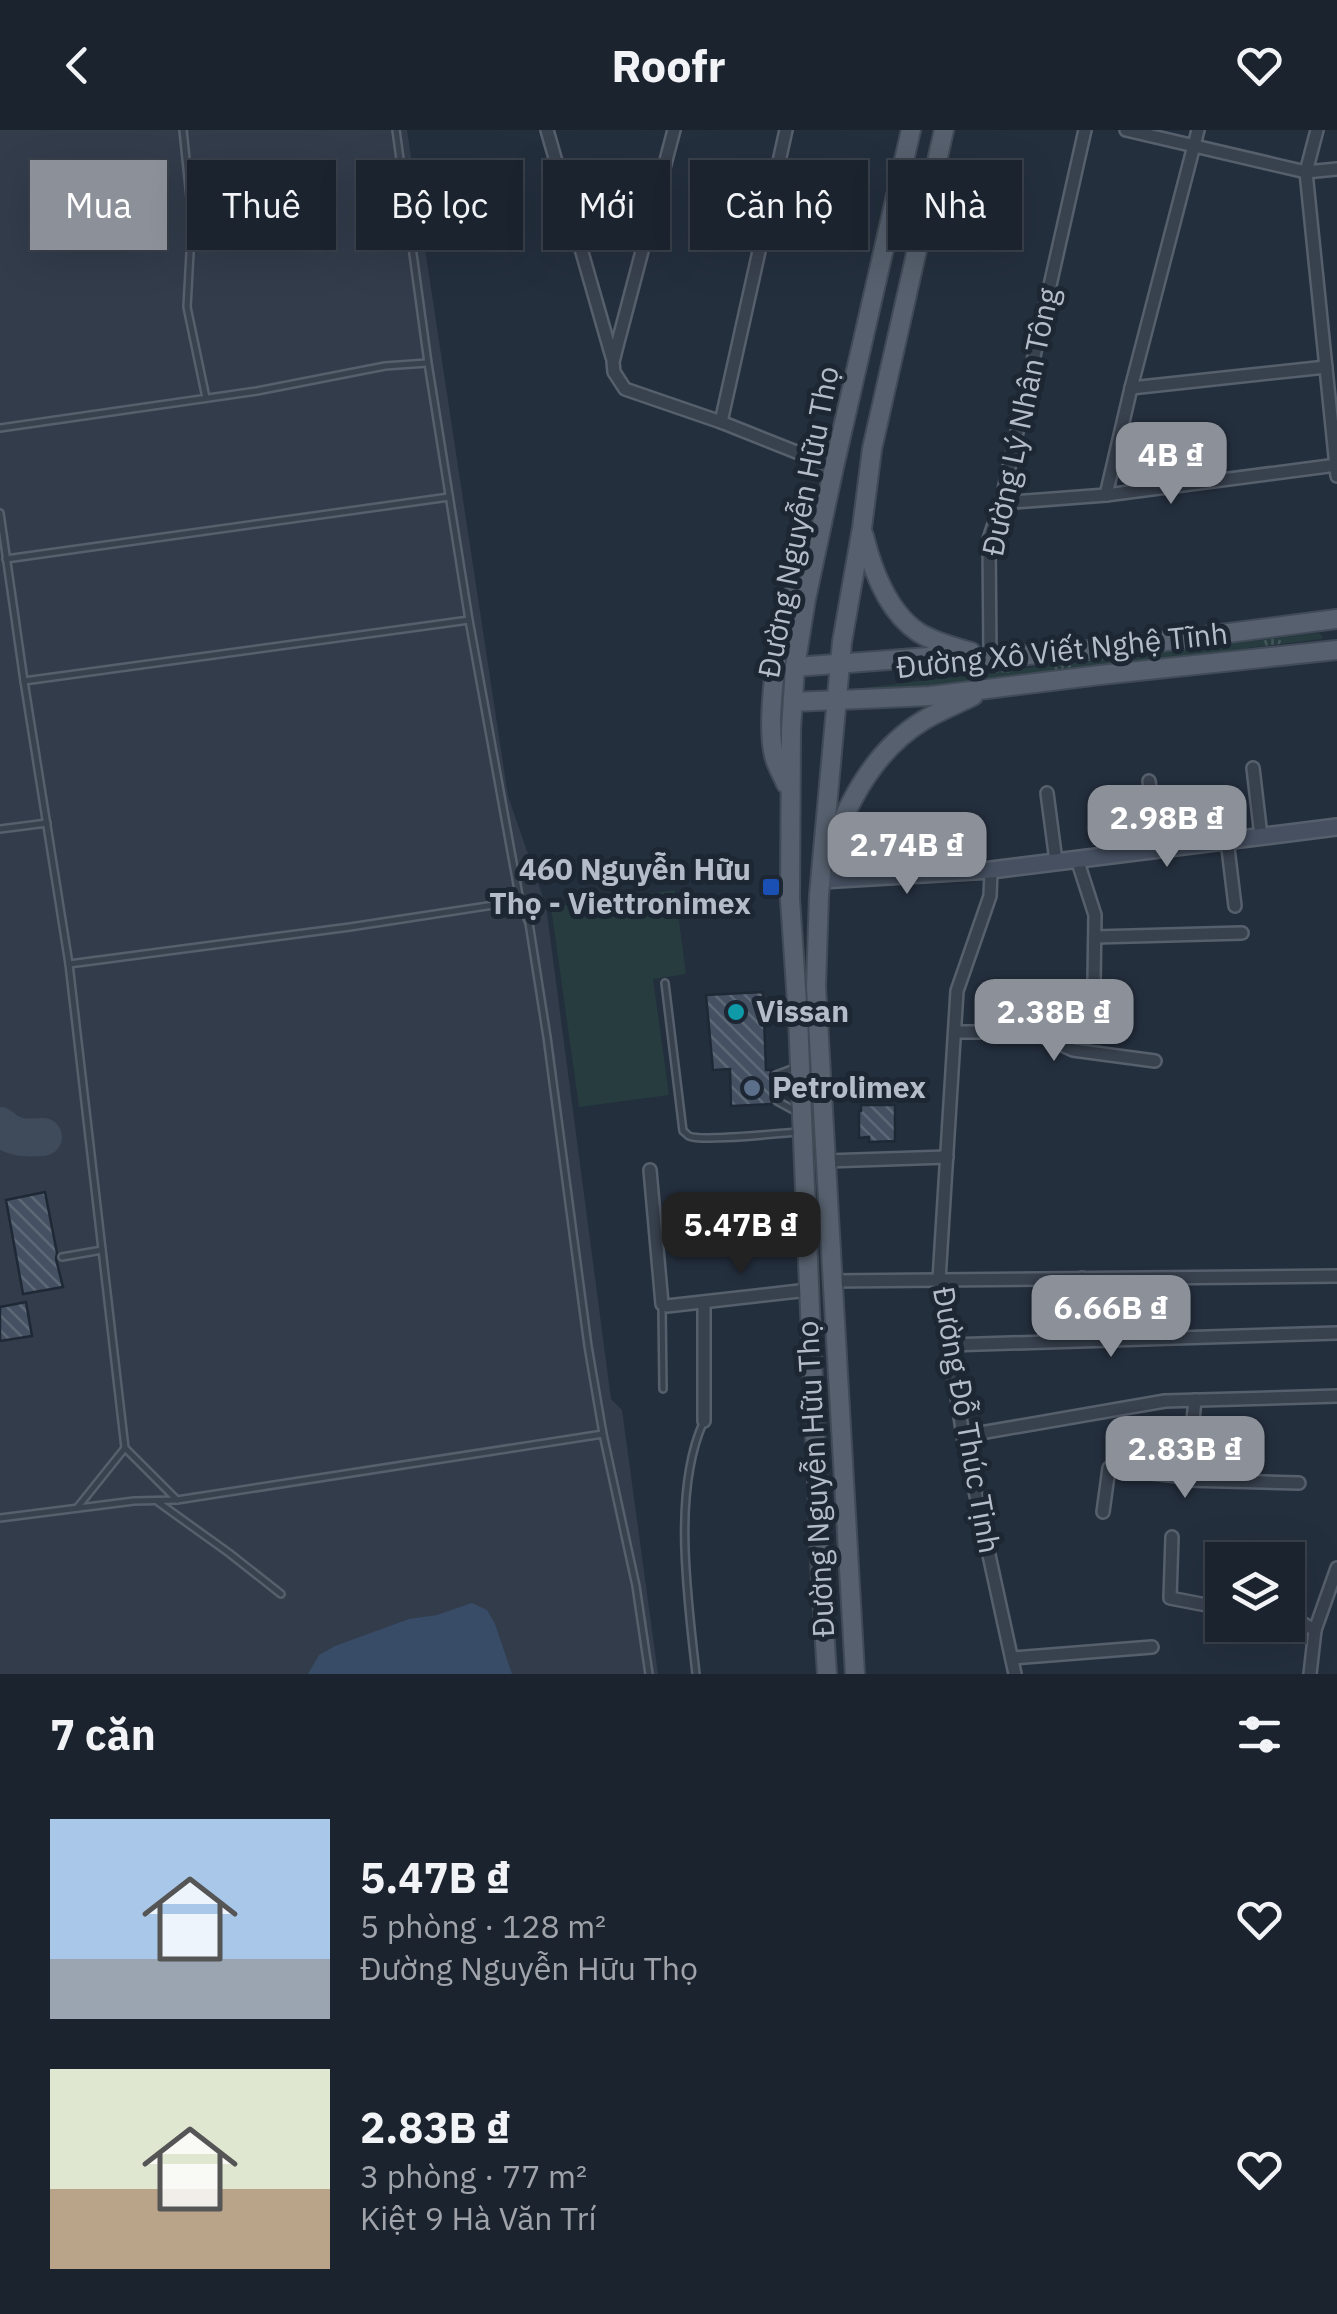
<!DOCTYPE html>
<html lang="vi">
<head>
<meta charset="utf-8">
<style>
  :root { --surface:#1b232e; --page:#242b36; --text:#f1f3f6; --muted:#a0a4aa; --line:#39404a; --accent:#8c9099 }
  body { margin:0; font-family:"IBM Plex Sans",sans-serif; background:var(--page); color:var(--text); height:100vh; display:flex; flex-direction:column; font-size:38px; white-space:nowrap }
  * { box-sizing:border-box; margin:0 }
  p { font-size:32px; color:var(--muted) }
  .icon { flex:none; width:55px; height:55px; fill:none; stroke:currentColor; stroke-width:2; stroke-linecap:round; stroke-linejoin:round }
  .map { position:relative; height:1544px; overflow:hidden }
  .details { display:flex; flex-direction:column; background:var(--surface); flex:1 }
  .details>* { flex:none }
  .banner { position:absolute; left:30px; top:30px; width:1278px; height:90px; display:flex; gap:20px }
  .controls { position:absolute; left:1205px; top:1412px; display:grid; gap:20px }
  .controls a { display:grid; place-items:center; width:100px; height:100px; border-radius:0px; background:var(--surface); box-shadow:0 10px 40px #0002,0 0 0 2px var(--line); font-size:50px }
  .price { position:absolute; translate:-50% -85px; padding:0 22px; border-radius:20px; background:var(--accent); color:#fff; font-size:32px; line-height:65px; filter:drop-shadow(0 2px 5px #0008) }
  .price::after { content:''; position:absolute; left:50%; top:60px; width:30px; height:22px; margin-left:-15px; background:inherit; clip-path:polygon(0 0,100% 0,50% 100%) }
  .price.selected { background:#222; color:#fff }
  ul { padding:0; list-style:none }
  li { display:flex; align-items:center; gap:30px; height:250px; padding:0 50px }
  li span { display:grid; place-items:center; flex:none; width:280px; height:200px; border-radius:0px; color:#555 }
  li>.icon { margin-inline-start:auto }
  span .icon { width:120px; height:120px; fill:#fffc; stroke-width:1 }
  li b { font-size:42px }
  h2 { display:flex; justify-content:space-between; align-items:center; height:120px; padding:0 50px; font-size:42px }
  .pill { padding:0 35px; border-radius:0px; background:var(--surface); box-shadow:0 10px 40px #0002,0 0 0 2px var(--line); font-size:35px; line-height:90px }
  .pill.selected { background:var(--accent); color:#fff }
  header { display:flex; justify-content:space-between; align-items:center; height:130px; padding:0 50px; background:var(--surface); font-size:45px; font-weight:700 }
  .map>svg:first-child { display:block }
  .airport { fill:#323c4b }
  .grass { fill:url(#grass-tufts) }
  .green { fill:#263c3f }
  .water { fill:#394c67 }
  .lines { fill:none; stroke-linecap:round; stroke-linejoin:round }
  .taxiway { stroke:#3f4a5a; stroke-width:38 }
  .building { fill:url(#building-back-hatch); stroke:#1f2835; stroke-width:2.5 }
  .lane-casing { stroke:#565f6c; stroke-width:10 }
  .street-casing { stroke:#565f6c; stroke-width:16 }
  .secondary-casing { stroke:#565f6c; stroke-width:20 }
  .primary-casing { stroke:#414a57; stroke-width:22 }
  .lane { stroke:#38414e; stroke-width:5 }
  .street { stroke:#38414e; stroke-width:11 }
  .secondary { stroke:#465061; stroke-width:15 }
  .primary { stroke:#56606e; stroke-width:18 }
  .transit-dot { fill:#1a4fb4; stroke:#1d2633; stroke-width:4 }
  .culture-dot { fill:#0f9aa8; stroke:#1d2633; stroke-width:4 }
  .service-dot { fill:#5c6f8a; stroke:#1d2633; stroke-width:4 }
  .labels { text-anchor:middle; stroke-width:10; stroke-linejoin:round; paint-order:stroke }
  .street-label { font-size:30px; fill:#b4bcc9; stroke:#1d2633 }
  .poi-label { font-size:30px; font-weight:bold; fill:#b4bcc9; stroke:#1d2633; text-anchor:start }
</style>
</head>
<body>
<header><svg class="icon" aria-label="back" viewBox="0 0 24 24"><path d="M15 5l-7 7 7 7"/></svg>Roofr<svg class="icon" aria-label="heart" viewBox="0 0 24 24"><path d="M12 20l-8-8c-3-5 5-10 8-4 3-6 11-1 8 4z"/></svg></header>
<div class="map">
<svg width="1337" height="1544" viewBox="0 0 1337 1544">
  <defs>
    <pattern id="grass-tufts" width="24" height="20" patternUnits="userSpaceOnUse" patternTransform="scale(2.5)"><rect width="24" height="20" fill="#263c3f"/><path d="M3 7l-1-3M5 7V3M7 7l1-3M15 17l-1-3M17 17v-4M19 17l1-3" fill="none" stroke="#435659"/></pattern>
    <pattern id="building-back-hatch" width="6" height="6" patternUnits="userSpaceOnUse" patternTransform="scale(2.5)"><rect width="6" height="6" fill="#455162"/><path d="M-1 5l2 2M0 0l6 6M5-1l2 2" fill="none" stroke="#5d6877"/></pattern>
  </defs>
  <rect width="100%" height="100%" fill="#242f3e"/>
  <polygon class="airport" points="0,0 407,0 508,666 546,776 611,1269 622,1280 658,1544 0,1544"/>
  <polygon class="grass" points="1319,503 1323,507 1321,509 935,557 864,562 863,558"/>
  <polygon class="green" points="675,760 686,844 653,849 669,965 579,977 551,777"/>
  <polygon class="water" points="472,1473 487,1480 495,1494 512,1544 308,1544 319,1525 335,1516 409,1489 437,1485"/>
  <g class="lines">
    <path class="taxiway" d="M0,996C13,1009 25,1008 43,1007"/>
  </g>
  <g class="building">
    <polygon points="763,862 766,940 772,940 770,945 772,974 731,976 730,939 713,940 706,865"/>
    <polygon points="861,975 895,975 895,1011 869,1012 869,1007 859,1008 859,981 861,981"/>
    <polygon points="45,1062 57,1123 56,1129 63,1157 23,1164 6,1070"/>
    <polygon points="26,1172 32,1206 0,1211 0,1177"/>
  </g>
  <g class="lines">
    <defs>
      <g id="lane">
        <polyline points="183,0 192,87 187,177 206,268"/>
        <polyline points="396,0 428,233 469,490 520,771 529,793 547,907 588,1216 603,1304 636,1456 649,1544"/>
        <polyline points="0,298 257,261 385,236 427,233"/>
        <polyline points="0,383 24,551 69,834 125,1318 177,1370"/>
        <polyline points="6,429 449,367"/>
        <polyline points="24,551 469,490"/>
        <polyline points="0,699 47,693"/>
        <polyline points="69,834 350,797 520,771"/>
        <path d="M665,853L683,1001C685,1002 687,1005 689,1006C701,1012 781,1003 799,1002"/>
        <polyline points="797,937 776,945 777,971 799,983"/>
        <polyline points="62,1127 102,1120"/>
        <polyline points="662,1177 663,1259"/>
        <polyline points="158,1372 229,1423 281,1464"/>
        <polyline points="77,1378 125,1318"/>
        <polyline points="0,1388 134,1371 177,1370 603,1304"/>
        <path d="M696,1544C688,1469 672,1363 703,1293"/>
      </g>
      <g id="street">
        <polyline points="547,0 612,227"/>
        <polyline points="674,0 617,216 613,232 614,242 625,259 721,292 834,337"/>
        <polyline points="1126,0 1306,42 1337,39"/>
        <polyline points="1317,0 1306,42 1337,346"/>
        <polyline points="1131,258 1326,237"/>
        <polyline points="721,292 786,0"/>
        <polyline points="1106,365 1131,258 1198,0"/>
        <polyline points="1001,373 1106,365 1337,335"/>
        <polyline points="990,528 989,409 1001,373 1085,0"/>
        <polyline points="1253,638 1261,706"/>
        <polyline points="1149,651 1158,719"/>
        <polyline points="1047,663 1056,731"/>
        <polyline points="1227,710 1235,776"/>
        <polyline points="1077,729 1095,785 1094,851"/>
        <polyline points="991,740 990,766 957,861 939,1150 963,1306 1015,1544"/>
        <polyline points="1095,807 1242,803"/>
        <polyline points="955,902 1033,902 1073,920 1155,931"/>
        <polyline points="826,1031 947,1027"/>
        <polyline points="650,1040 662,1174 667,1176 808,1160"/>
        <polyline points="1082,1148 1083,1210"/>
        <polyline points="832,1151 1337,1146"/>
        <polyline points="704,1172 704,1291"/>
        <polyline points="949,1215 1337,1203"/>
        <polyline points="1195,1270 1187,1350 1299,1353"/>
        <polyline points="963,1306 1165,1271 1337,1266"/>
        <polyline points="1103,1382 1109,1338 1186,1347"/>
        <polyline points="1172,1407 1170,1468 1222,1478"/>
        <polyline points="1288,1490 1300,1492 1315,1500"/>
        <polyline points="1012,1528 1152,1517"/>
        <polyline points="1310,1544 1315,1500 1337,1438"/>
      </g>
      <polyline id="secondary" points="821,750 991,740 1337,697"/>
      <g id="primary">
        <path d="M864,406C872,439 888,482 918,502C933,512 954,517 971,522"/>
        <polyline points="795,537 942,526 990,528 1112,518 1337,489"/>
        <polyline points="793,572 930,566 1100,545 1337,520"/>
        <path d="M786,654C782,644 776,635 774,625C766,594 777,499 790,470C794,461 802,453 808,444"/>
        <path d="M831,721C848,670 876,619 924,590C939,581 957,574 973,566"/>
        <polyline points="827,1544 821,1449 798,887 790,769 791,599 795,537 806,469 834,337 911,0"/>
        <polyline points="855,1544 816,857 819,765 842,512 862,398 872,319 944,0"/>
      </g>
    </defs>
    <use href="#lane" class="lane-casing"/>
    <use href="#street" class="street-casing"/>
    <use href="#secondary" class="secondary-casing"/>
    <use href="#primary" class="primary-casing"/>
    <use href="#lane" class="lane"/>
    <use href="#street" class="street"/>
    <use href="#secondary" class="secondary"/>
    <use href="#primary" class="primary"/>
  </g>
  <rect class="transit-dot" x="761" y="747" width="20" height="20" rx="5"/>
  <circle class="culture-dot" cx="736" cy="882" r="10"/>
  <circle class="service-dot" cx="752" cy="958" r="10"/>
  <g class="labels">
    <g class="street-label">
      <text transform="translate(1021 292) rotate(-78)" y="10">Đường Lý Nhân Tông</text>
      <text transform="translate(799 392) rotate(-79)" y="10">Đường Nguyễn Hữu Thọ</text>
      <text transform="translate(1062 521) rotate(-6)" y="10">Đường Xô Viết Nghệ Tĩnh</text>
      <text transform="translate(966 1290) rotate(80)" y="10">Đường Đỗ Thúc Tịnh</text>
      <text transform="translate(816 1349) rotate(-93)" y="10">Đường Nguyễn Hữu Thọ</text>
    </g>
    <g class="poi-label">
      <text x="751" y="750" text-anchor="end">460 Nguyễn Hữu<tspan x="751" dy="34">Thọ - Viettronimex</tspan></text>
      <text x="756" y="892">Vissan</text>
      <text x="772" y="968">Petrolimex</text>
    </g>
  </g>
</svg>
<div class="controls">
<a><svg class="icon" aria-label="layers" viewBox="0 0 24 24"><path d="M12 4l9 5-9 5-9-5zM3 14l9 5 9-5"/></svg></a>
</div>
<b class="price" style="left:1171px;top:377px">4B ₫</b>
<b class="price" style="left:1167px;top:740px">2.98B ₫</b>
<b class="price" style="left:907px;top:767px">2.74B ₫</b>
<b class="price" style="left:1054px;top:934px">2.38B ₫</b>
<b class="price selected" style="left:741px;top:1147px">5.47B ₫</b>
<b class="price" style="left:1111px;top:1230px">6.66B ₫</b>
<b class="price" style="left:1185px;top:1371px">2.83B ₫</b>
<div class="banner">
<a class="pill selected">Mua</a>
<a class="pill">Thuê</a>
<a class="pill">Bộ lọc</a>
<a class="pill">Mới</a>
<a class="pill">Căn hộ</a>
<a class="pill">Nhà</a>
</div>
</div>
<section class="details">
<h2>7 căn<svg class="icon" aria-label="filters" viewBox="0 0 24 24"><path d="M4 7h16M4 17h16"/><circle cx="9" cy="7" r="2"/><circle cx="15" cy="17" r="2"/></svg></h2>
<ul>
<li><span style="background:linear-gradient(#a9c7e8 70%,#9aa5b1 0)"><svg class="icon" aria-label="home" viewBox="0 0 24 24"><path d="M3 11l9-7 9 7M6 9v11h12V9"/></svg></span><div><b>5.47B ₫</b><p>5 phòng · 128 m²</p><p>Đường Nguyễn Hữu Thọ</p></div><svg class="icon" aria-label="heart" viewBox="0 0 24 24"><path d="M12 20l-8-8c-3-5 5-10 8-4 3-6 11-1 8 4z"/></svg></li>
<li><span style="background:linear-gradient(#dfe7d0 60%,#b9a48a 0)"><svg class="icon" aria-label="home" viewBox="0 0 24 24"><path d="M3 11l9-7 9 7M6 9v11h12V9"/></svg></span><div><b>2.83B ₫</b><p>3 phòng · 77 m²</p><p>Kiệt 9 Hà Văn Trí</p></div><svg class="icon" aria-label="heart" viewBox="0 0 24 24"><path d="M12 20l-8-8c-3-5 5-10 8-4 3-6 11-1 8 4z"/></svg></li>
</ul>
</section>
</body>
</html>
